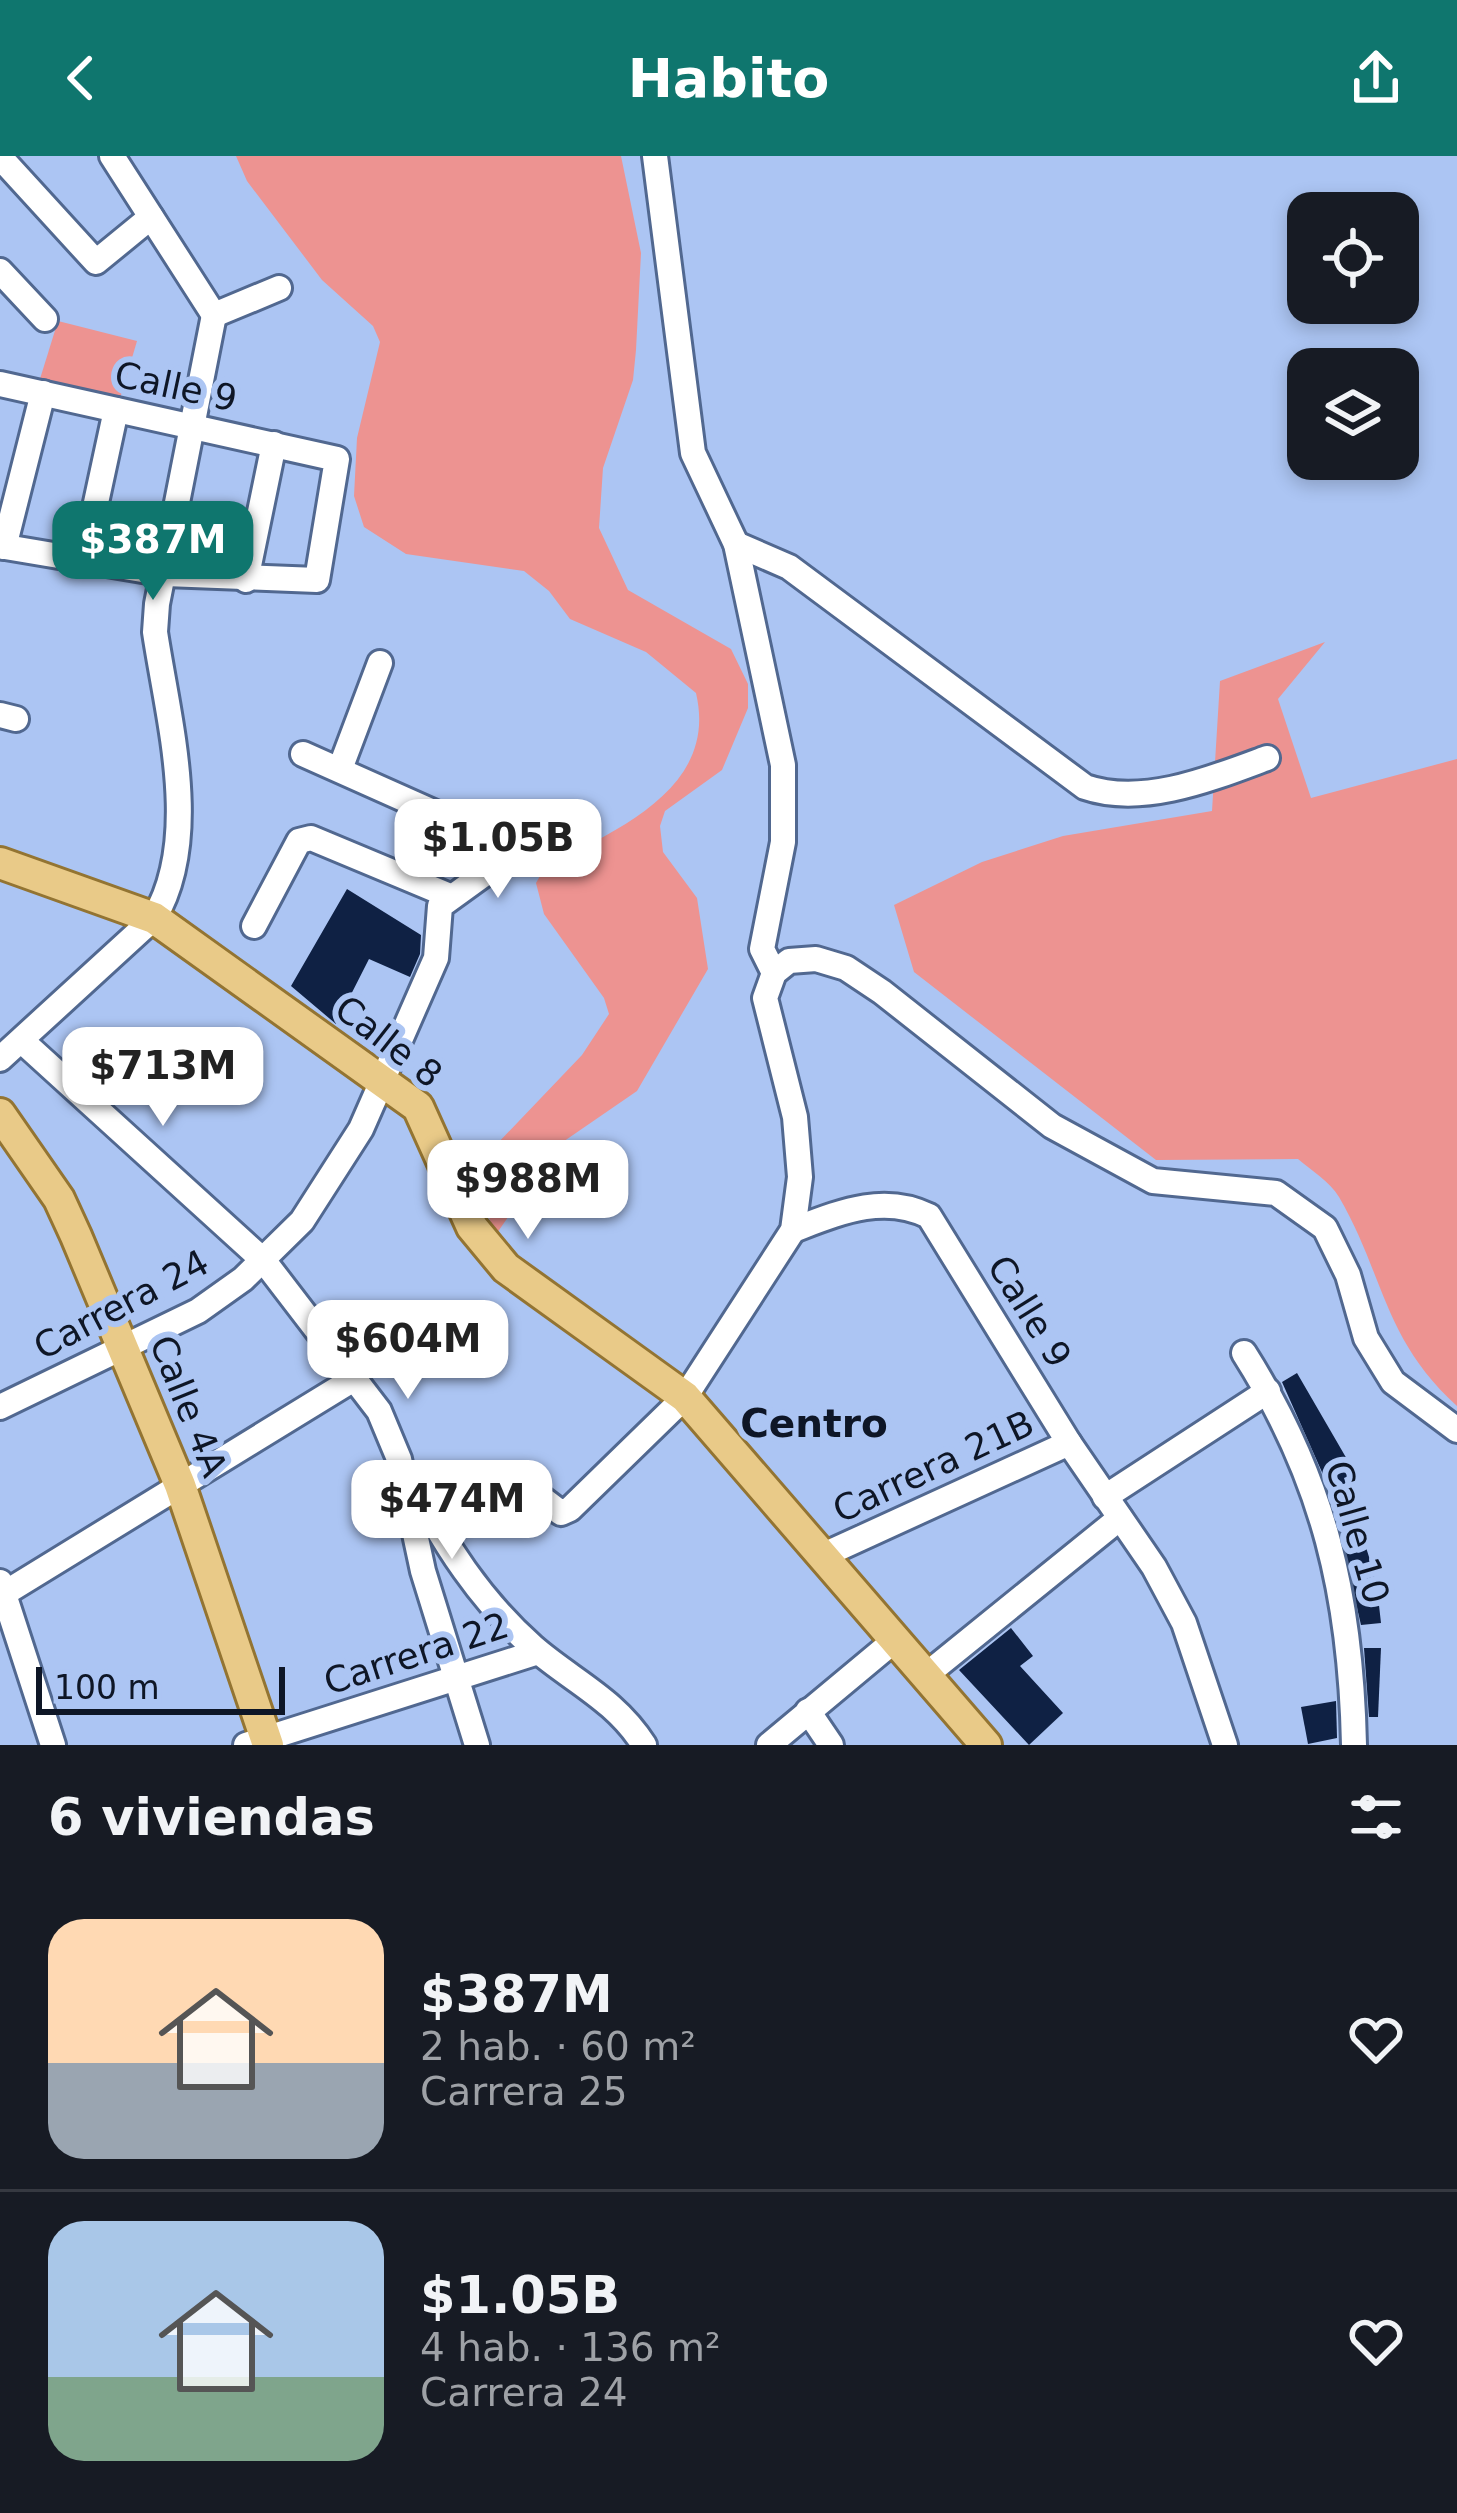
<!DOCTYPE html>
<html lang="es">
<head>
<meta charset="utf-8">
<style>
  :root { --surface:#171b24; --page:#20242c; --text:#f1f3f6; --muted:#9ea1a6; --line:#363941; --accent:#0f766e }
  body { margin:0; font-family:"DejaVu Sans",sans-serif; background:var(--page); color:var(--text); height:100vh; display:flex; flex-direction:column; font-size:45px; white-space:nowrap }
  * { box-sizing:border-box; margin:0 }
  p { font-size:39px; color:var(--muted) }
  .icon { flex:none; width:66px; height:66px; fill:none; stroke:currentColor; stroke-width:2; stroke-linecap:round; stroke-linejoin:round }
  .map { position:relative; height:1589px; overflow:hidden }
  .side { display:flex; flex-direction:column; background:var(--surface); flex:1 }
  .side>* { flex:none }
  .controls { position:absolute; left:1287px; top:36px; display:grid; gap:24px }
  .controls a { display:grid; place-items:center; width:132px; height:132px; border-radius:24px; background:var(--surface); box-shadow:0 6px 18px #0003; font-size:60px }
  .scale { position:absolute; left:36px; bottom:30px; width:249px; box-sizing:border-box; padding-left:12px; border:6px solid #0e1626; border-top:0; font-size:33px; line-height:42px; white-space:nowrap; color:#0e1626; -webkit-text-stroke:9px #acc5f3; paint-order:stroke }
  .price { position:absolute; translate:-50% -102px; padding:0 27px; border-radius:24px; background:#fff; color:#222; font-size:39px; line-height:78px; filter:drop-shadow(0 3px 6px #0008) }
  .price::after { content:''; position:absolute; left:50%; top:72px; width:36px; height:27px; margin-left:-18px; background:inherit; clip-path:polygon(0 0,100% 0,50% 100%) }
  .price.current { background:var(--accent); color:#fff }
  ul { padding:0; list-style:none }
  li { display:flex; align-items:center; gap:36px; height:300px; padding:0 48px }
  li+li { border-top:3px solid var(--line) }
  li span { display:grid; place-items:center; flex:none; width:336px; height:240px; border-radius:36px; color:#555 }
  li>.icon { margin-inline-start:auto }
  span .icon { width:144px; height:144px; fill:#fffc; stroke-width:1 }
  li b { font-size:51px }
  h2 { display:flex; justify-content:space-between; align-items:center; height:144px; padding:0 48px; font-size:51px }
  header { display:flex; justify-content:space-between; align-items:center; height:156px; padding:0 48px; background:var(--accent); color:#fff; font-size:54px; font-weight:600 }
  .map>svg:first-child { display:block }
  .green { fill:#ed9391 }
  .building { fill:#0f2144 }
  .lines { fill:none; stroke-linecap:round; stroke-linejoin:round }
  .minor-casing { stroke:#516890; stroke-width:30 }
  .major-casing { stroke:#937432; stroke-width:36 }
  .minor { stroke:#fff; stroke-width:24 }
  .major { stroke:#e9ca88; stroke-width:30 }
  .labels { text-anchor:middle; stroke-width:12; stroke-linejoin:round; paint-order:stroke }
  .street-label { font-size:36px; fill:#0e1626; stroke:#acc5f3 }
  .neighbourhood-label { font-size:39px; font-weight:bold; fill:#0e1626; stroke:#acc5f3 }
</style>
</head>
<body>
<header><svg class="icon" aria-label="back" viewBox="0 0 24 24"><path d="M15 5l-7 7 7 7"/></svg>Habito<svg class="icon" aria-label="share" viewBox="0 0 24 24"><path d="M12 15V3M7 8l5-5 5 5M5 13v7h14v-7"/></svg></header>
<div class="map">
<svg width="1457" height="1589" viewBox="0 0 1457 1589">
  <rect width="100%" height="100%" fill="#acc5f3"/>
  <g class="green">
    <path d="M236,0H621L641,97L636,194L633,224L603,312L599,372L628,434L731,493L748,528V552L722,614L665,655L660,670L663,696L697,742L708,813L637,935L557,990L495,1080L468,996L482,999L495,990L582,899L609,858L604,842L544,758L536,727L544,713C613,674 719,635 696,537L646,496L570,463L549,435L524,415L406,398L364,371L354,340L357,282L380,186L373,170L322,124L247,25Z"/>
    <polygon points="58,165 137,185 119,246 39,226"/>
    <path d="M1325,486L1278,543L1311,642L1457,603V1250C1383,1183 1384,1118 1339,1041C1330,1026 1311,1014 1298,1003L1156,1004L914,816L894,749L982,706L1063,680L1212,655L1220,525Z"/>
  </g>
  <g class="building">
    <polygon points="347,733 421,779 420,798 410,821 369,803 336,868 291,830"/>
    <polygon points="1297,1217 1355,1317 1344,1322 1376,1423 1381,1467 1361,1469 1329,1332 1282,1226"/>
    <polygon points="1011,1472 1033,1500 1020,1510 1063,1557 1029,1589 959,1514"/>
    <polygon points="1364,1492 1381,1492 1378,1561 1369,1561"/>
    <polygon points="1336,1545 1337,1582 1308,1588 1301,1551"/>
  </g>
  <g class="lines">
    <defs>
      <g id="minor">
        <polyline points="112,0 214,159"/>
        <polyline points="655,0 693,297 736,388 783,609 783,686 762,793 774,817"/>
        <polyline points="0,1 96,106 151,61"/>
        <polyline points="0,115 45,163"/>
        <polyline points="214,159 279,132"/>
        <polyline points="0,228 337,303 317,424 166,418 0,390"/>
        <path d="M736,388L789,411L1085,631C1143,651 1213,622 1267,602"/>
        <polyline points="4,391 43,237"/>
        <polyline points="83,407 116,254"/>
        <polyline points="246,424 274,288"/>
        <polyline points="0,559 16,563"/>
        <polyline points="340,613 380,507"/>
        <polyline points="254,770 299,685 311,682 450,740"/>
        <polyline points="22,885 264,1105 379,1255 399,1303 423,1415 477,1589"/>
        <path d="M0,903L154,762C202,682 168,563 155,476L157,448L214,159"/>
        <path d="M793,1074C838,1057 883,1037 929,1060L1069,1287L1154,1411L1184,1467L1225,1589"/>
        <path d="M1244,1197C1324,1323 1351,1441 1354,1589"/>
        <polyline points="0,1251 198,1155 243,1123 302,1065 361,973 436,802 440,750 487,716 493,696 480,677 303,598"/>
        <path d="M412,1326C444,1388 480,1444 533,1491C572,1525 615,1543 644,1589"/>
        <polyline points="536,1338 561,1357 570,1353 685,1241 793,1074 800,1021 795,961 765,842 774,817 789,805 816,803 846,812 882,836 1052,970 1153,1025 1276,1037 1325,1072 1348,1119 1366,1182 1393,1226 1457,1274"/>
        <polyline points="1105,1341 1268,1235"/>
        <polyline points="826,1398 1069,1287"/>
        <polyline points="0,1426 53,1589"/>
        <polyline points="0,1440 357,1221"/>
        <polyline points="926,1519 1120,1362"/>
        <polyline points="808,1555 831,1589"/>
        <polyline points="246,1589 538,1496"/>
        <polyline points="769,1589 895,1484"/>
      </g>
      <g id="major">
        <polyline points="0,707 154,762 418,951 472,1071 506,1112 685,1241 986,1589"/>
        <polyline points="0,958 59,1043 76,1080 180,1329 268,1589"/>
      </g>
    </defs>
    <use href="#minor" class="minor-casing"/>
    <use href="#major" class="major-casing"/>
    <use href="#minor" class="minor"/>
    <use href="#major" class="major"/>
  </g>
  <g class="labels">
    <g class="street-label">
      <text transform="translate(176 230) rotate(12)" y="13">Calle 9</text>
      <text transform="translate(389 885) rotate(38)" y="13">Calle 8</text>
      <text transform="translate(121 1148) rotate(-28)" y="13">Carrera 24</text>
      <text transform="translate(1030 1155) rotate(58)" y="13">Calle 9</text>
      <text transform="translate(189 1250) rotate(68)" y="13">Calle 4A</text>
      <text transform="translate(933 1310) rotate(-25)" y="13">Carrera 21B</text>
      <text transform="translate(1358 1376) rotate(74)" y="13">Calle 10</text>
      <text transform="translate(416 1497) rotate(-18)" y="13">Carrera 22</text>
    </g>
    <g class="neighbourhood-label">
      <text x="814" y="1281">Centro</text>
    </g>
  </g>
</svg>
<div class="controls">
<a><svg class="icon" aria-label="locate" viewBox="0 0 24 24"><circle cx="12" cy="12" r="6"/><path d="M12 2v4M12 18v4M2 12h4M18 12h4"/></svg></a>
<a><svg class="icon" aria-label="layers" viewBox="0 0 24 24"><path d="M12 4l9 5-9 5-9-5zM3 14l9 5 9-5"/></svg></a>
</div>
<div class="scale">100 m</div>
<b class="price current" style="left:153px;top:447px">$387M</b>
<b class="price" style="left:498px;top:745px">$1.05B</b>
<b class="price" style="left:163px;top:973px">$713M</b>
<b class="price" style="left:528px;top:1086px">$988M</b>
<b class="price" style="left:408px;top:1246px">$604M</b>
<b class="price" style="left:452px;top:1406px">$474M</b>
</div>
<section class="side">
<h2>6 viviendas<svg class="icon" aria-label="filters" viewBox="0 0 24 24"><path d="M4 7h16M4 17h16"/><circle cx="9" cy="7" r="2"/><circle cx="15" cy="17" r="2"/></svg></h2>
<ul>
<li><span style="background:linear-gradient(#ffd9b3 60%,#9aa5b1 0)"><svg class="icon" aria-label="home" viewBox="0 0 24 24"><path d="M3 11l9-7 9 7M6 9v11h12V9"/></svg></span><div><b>$387M</b><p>2 hab. · 60 m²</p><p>Carrera 25</p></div><svg class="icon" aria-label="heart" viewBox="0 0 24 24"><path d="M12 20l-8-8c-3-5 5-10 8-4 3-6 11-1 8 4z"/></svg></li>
<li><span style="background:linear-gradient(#a9c7e8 65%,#7fa58c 0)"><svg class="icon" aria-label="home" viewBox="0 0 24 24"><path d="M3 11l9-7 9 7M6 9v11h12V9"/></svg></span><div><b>$1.05B</b><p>4 hab. · 136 m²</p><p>Carrera 24</p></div><svg class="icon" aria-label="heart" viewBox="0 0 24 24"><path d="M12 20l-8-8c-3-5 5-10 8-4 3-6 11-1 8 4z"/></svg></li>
</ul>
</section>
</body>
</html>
